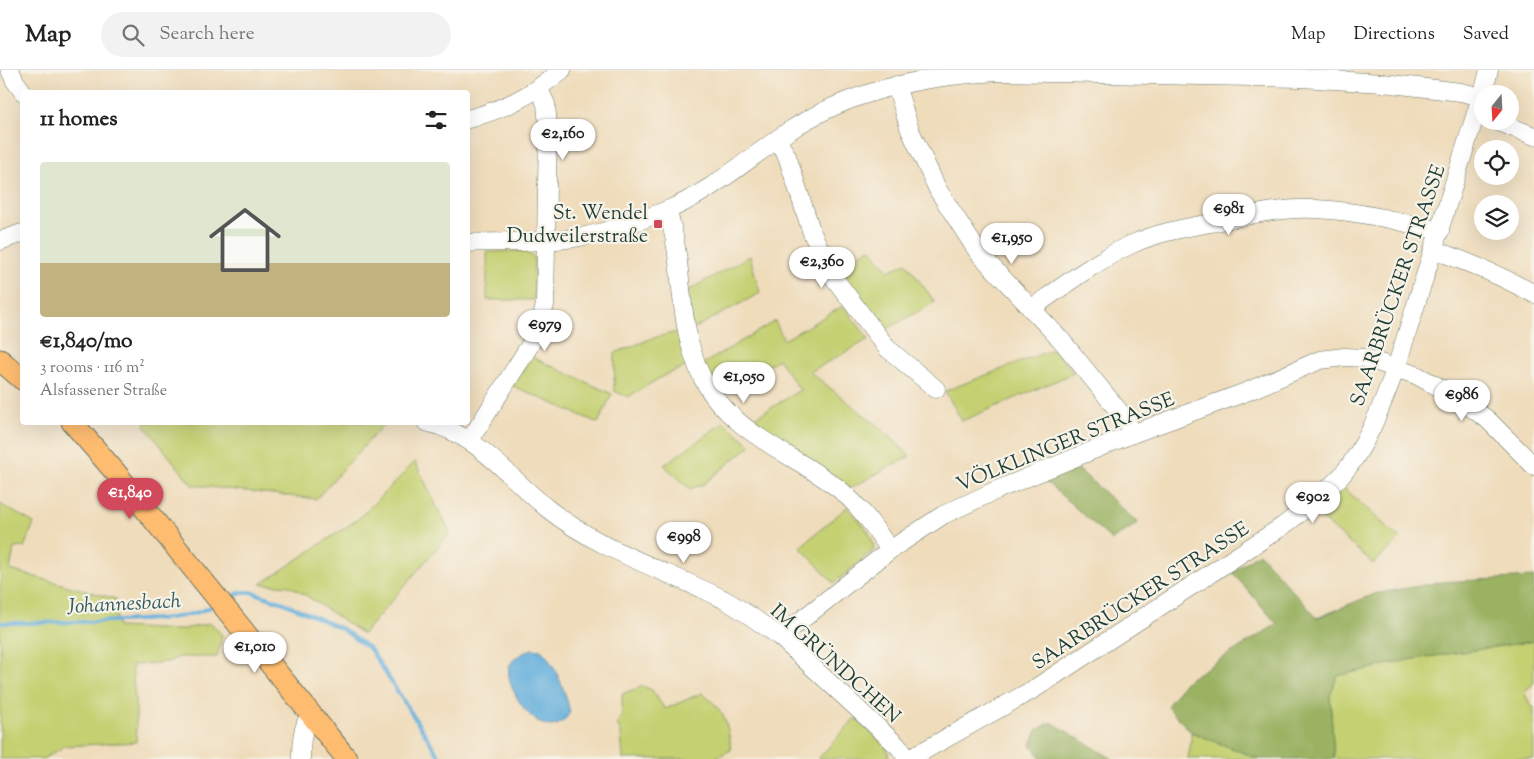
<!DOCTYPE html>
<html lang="en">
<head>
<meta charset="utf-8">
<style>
  :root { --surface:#fff; --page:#f2f2f2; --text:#222; --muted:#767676; --line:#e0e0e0; --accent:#d1495b }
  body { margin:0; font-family:"Sorts Mill Goudy",serif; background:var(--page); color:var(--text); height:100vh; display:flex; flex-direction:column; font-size:19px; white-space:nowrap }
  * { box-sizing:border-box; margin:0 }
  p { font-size:16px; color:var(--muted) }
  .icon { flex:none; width:28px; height:28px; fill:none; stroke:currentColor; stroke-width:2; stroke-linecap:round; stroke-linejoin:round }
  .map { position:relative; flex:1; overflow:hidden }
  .drawer { position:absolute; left:20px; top:20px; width:450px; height:335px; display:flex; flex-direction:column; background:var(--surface); border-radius:5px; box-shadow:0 5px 20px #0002 }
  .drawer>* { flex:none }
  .needle { width:32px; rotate:198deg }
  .fabs { position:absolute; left:1474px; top:15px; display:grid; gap:10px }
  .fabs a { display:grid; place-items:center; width:45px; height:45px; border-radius:50%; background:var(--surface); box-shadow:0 5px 20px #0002; font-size:25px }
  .price { position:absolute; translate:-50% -42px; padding:0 11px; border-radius:18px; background:#fff; color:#222; font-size:16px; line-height:32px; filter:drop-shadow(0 1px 2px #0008) }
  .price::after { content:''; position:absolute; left:50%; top:30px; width:15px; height:11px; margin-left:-8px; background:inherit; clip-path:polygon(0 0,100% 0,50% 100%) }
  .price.current { background:var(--accent); color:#fff }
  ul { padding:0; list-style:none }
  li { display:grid; align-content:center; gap:10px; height:265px; padding:0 20px }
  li+li { border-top:1px solid var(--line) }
  li span { display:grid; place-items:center; height:155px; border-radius:5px; color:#555 }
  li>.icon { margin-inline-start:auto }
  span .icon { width:90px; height:90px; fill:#fffc; stroke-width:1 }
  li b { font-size:21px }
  h2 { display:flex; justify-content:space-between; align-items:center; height:60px; padding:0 20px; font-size:21px }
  header { display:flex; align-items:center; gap:30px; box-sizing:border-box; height:70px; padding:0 25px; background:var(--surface); border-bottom:1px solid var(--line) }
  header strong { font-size:24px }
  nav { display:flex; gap:28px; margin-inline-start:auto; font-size:18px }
  .search { width:350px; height:45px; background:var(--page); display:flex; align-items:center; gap:12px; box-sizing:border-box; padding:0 18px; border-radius:28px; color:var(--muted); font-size:19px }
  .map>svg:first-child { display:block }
  .green { fill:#c4d071; stroke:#728652 }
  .forest { fill:#9bb263; stroke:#5d784c }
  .water { fill:#63afdc; stroke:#417688 }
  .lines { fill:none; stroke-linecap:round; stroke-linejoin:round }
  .stream { stroke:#63afdc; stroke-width:4 }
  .minor-casing { stroke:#687563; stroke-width:19 }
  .major-casing { stroke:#687563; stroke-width:23 }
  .minor { stroke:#fff; stroke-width:18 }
  .major { stroke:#febc70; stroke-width:21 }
  .poi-dot { fill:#d1495b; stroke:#f7f3e8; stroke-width:2 }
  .labels { text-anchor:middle; stroke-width:4.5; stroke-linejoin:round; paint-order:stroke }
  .poi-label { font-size:20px; fill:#1f3d34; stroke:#f7f3e8; text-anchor:end }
  .street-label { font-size:20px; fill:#1f3d34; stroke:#f7f3e8 }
  .water-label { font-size:21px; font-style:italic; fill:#305a5e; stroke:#f7f3e8 }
</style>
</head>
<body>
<header>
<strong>Map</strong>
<div class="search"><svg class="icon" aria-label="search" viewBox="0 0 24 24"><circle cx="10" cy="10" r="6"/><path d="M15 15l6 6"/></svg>Search here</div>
<nav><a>Map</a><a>Directions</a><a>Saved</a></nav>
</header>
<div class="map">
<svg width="1534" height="689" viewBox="0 0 1534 689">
  <rect width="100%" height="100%" fill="#f7f3e8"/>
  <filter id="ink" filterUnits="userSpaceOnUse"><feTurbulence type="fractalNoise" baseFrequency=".02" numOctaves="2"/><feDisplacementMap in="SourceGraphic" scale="10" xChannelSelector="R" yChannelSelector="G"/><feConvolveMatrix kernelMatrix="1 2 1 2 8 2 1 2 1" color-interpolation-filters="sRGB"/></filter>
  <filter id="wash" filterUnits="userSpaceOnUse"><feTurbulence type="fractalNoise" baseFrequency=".0096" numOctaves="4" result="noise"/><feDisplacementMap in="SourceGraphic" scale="20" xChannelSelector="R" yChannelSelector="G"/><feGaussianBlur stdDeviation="1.12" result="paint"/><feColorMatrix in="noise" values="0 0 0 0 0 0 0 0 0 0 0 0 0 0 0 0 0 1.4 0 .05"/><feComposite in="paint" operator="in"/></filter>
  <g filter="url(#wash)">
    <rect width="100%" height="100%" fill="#efdcbb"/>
    <g class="green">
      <polygon points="870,178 889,201 906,193 935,232 882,262 835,198"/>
      <polygon points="524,181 534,187 534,230 487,230 487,182"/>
      <polygon points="750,186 760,223 693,259 687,221"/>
      <polygon points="843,236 869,269 810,302 883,360 910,386 849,419 748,352 800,320 778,289 722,326 703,294 775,251 784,270"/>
      <polygon points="680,261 690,295 665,305 628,327 614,321 615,283 653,268"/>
      <polygon points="1054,279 1074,303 962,351 945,321"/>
      <polygon points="532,287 612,324 598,353 513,316"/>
      <polygon points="146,352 385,352 385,353 316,429 192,415 145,356"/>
      <polygon points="724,352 751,375 704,414 690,419 664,395"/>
      <polygon points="415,392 450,463 363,564 307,526 290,516 261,514 358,449"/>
      <polygon points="1343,417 1400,469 1373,494 1316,443"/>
      <polygon points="0,434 34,453 24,477 14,478 10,500 116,529 116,546 118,557 179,560 211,553 222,565 217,587 179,587 168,592 132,595 136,641 136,672 65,676 43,689 0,689"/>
      <path d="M847,437C858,450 873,461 874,480L834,513L800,477Z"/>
      <polygon points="1534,571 1534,613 1524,622 1531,636 1534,637 1534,689 1334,689 1330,626 1337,606 1408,590"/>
      <path d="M643,616L652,620L665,639L702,623C724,640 728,652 731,680L713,689H623L621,663L617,653L622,645V624Z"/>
      <polygon points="855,648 886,677 889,686 884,689 818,689"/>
      <polygon points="1191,662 1259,689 1188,689 1191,672"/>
    </g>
    <g class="forest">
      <polygon points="1076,397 1138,453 1112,470 1043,409"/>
      <polygon points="1259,483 1317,548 1374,524 1441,512 1534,507 1534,571 1408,590 1337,606 1330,626 1334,689 1259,689 1191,662 1167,636 1186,611 1277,554 1232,502"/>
      <polygon points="1051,652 1113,689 1042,689 1031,675 1037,660"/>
    </g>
    <path class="water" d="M532,579L541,580C555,593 566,623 570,642C545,686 500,613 510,595C515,586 523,583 532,579Z"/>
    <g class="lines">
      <g class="stream">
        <polyline points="226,530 241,522 251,522 284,533 342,559 370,579 441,689"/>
        <path d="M0,553C39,553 77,552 115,551C149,549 183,551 213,536"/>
      </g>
    </g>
  </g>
  <g filter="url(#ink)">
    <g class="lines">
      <defs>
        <g id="minor">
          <polyline points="10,0 15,11 23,22"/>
          <polyline points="896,15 910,60 938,120 978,182 1062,271 1127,351 1132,364"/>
          <polyline points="1483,24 1489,0"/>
          <path d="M468,49C507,38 530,26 562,0"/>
          <polyline points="1496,51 1534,66"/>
          <polyline points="777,70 787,86 812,163 834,208 887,278 936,319"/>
          <path d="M667,140C686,196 675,251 702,307C730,363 793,383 839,419C860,436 875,458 890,480"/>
          <polyline points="0,171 22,163"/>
          <path d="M468,173C506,171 547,174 585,166C612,161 639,151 665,141C708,124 748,89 786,63C849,20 923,6 998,2L1300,8L1383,13L1461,22L1482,27"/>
          <path d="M1434,180C1471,193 1500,205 1534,224"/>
          <path d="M1031,239C1063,216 1094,192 1130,175C1156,163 1183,158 1211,153C1245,146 1281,137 1316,139C1358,141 1399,151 1440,161"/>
          <path d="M426,352C478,364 508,407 548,439C600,480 664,500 723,529C743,540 762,554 780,567L900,678L907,689"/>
          <polyline points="470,370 530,275 540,254 545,235 548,56 546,34 539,19"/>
          <polyline points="780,567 890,480 943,445 999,419 1132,364 1246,322 1320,290 1344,287 1365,288 1416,305 1450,323 1487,349 1534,396"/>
          <path d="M301,689C301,672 302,659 310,644"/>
          <path d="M909,689L1034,619L1283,456C1304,440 1324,424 1342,405C1368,375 1382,334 1396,298L1482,24"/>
        </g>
        <g id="major">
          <polyline points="0,290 22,309"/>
          <polyline points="72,352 116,403 347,689"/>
        </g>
      </defs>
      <use href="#minor" class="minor-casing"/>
      <use href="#major" class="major-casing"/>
      <use href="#minor" class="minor"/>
      <use href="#major" class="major"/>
    </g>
  </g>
  <rect class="poi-dot" x="653" y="149" width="10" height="10" rx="2.5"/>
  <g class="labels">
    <g class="poi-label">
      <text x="648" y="149">St. Wendel<tspan x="648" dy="23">Dudweilerstraße</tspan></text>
    </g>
    <g class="street-label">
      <text transform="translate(1397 215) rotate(-71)" y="7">SAARBRÜCKER STRASSE</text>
      <text transform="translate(1065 371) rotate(-22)" y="7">VÖLKLINGER STRASSE</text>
      <text transform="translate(1140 525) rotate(-33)" y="7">SAARBRÜCKER STRASSE</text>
      <text transform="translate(836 593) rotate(42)" y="7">IM GRÜNDCHEN</text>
    </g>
    <g class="water-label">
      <text transform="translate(124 533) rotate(-3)" y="7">Johannesbach</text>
    </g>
  </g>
</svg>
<div class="fabs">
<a><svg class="needle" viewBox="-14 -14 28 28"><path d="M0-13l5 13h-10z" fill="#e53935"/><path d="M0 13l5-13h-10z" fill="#767676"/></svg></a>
<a><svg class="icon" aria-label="locate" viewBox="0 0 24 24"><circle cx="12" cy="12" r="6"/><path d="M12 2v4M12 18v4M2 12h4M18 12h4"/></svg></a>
<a><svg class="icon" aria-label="layers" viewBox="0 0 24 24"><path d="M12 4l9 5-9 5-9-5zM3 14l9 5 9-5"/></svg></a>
</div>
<b class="price" style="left:563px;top:91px">€2,160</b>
<b class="price" style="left:1229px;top:166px">€981</b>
<b class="price" style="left:1012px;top:195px">€1,950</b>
<b class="price" style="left:822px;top:219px">€2,360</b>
<b class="price" style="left:545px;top:282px">€979</b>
<b class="price" style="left:744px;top:334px">€1,050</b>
<b class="price" style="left:1462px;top:352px">€986</b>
<b class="price current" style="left:130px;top:450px">€1,840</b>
<b class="price" style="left:1313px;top:454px">€902</b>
<b class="price" style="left:684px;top:494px">€998</b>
<b class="price" style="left:255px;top:604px">€1,010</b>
<section class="drawer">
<h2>11 homes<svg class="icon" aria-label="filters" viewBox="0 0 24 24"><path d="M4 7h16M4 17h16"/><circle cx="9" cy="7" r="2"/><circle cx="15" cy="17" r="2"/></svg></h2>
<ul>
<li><span style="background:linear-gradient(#dfe7d0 65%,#c2b280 0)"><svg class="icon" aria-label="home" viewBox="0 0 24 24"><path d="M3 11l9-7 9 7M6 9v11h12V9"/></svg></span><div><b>€1,840/mo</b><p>3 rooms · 116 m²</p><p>Alsfassener Straße</p></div></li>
</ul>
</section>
</div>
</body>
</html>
